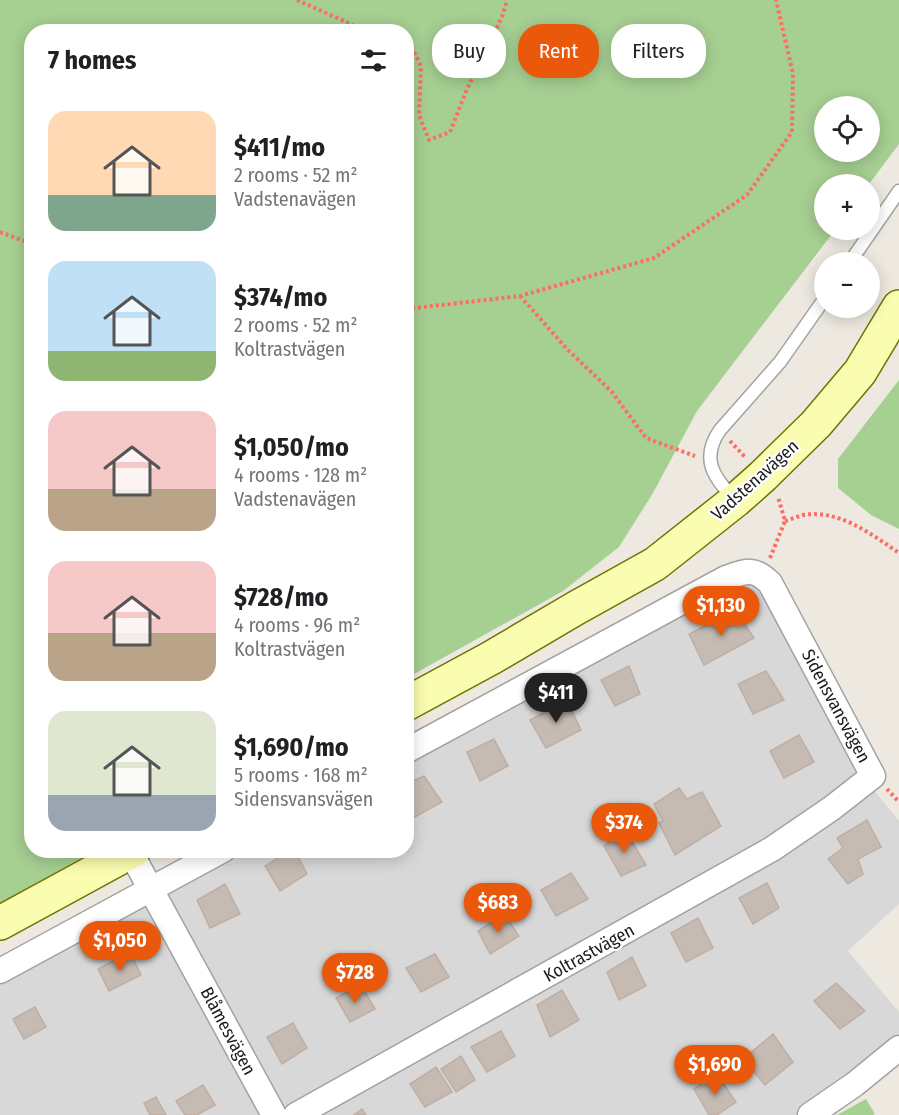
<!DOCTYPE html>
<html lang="en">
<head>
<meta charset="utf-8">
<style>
  :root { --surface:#fff; --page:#f2f2f2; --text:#202124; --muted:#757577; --accent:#ea580c }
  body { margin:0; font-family:"Fira Sans Condensed",sans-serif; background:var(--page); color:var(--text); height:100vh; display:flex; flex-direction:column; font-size:22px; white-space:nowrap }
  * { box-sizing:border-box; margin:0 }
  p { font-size:20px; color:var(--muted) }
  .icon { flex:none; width:33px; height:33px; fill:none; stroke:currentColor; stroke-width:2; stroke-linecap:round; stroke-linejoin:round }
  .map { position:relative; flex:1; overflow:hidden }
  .drawer { position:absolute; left:24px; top:24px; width:390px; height:834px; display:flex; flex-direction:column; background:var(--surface); border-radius:24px; box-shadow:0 3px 15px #0003 }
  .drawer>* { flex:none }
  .hud { position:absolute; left:432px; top:24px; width:376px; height:54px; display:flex; gap:12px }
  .controls { position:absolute; left:814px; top:96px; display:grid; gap:12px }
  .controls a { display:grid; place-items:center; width:66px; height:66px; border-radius:50%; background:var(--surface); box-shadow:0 3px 15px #0003; font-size:30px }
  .price { position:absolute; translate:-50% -51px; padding:0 14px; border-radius:21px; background:var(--accent); color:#fff; font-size:20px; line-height:39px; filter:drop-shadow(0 2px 3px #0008) }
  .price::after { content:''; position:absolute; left:50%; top:36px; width:18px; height:14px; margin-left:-9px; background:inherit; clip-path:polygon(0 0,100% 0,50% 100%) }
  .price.current { background:#222; color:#fff }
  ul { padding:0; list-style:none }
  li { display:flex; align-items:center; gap:18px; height:150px; padding:0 24px }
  li span { display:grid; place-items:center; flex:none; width:168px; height:120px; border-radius:18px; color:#555 }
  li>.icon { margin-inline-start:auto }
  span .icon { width:72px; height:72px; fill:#fffc; stroke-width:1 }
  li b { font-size:26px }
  h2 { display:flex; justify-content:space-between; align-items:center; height:72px; padding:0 24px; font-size:26px }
  .chip { padding:0 21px; border-radius:24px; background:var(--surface); box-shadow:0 3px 15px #0003; font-size:21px; line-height:54px }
  .chip.current { background:var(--accent); color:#fff }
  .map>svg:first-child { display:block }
  .residential { fill:#d9d8d8 }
  .forest { fill:#a6cf92; fill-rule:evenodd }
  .building { fill:#c5bbb3; stroke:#c0aea2; stroke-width:1.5 }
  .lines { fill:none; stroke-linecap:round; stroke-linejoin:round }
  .service-casing { stroke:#a2a2a2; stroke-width:15 }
  .minor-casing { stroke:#a2a2a2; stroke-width:27 }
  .secondary-casing { stroke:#6b7500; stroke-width:36 }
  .path { stroke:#ff6c60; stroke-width:4; stroke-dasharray:3 3; stroke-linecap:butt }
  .service { stroke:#fff; stroke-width:12 }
  .minor { stroke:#fff; stroke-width:24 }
  .secondary { stroke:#fafcb0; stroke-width:33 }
  .labels { text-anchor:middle; stroke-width:4.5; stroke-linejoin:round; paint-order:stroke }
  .street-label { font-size:18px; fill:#1b1b1b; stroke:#fff }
</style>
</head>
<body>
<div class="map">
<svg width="899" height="1115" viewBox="0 0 899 1115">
  <rect width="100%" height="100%" fill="#eee9e0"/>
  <polygon class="residential" points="738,582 764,590 861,774 899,821 899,904 848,951 899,1012 899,1038 795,1115 0,1115 0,982 243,851 406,850 407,762"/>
  <g class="forest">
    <path d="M0,0H899V144L869,184H825V230H835L697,411L653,493L619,547L563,591L407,678L406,32H32V850L94,851L0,903ZM825,106H870V152H825Z"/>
    <polygon points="899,380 899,529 871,515 838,488 838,459"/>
    <polygon points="866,1099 875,1114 873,1115 837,1115"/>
  </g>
  <g class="building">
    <polygon points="735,610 754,638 704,665 689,634"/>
    <polygon points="629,666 640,694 615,706 601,680"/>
    <polygon points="766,671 784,700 753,714 738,684"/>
    <polygon points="567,700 581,730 546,748 530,720"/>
    <polygon points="799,735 814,762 784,778 770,751"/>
    <polygon points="494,739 508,766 480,781 467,752"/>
    <polygon points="424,776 442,802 413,818 406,806 406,784"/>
    <polygon points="679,788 687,799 702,792 721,826 675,855 659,823 663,821 654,804"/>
    <polygon points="867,820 881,847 858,859 863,874 848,884 828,859 843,848 837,838"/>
    <polygon points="625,830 646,865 621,876 604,846"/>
    <polygon points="291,850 295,850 307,874 280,891 265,866"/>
    <polygon points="343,850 360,850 348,857"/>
    <polygon points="571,873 588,899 556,916 541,890"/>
    <polygon points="767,883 779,908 753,924 739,898"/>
    <polygon points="225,884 240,914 210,928 197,900"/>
    <polygon points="504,914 519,936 490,954 478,931"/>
    <polygon points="698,918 713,948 686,962 671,933"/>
    <polygon points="130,952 141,975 109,991 98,969"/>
    <polygon points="435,954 449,977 421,992 406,968"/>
    <polygon points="632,957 646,986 619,1000 607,972"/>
    <polygon points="836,983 865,1011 840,1029 814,1001"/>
    <polygon points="361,985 375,1009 350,1022 336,998"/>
    <polygon points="562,990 579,1020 550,1037 537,1005"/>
    <polygon points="35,1007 46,1027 24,1039 13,1019"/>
    <polygon points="293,1023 307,1048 282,1064 267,1037"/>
    <polygon points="501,1031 515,1056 487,1072 471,1047"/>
    <polygon points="773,1034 793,1062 765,1085 743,1059"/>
    <polygon points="461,1056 475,1080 456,1092 441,1069"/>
    <polygon points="436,1067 452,1092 425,1107 410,1084"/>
    <polygon points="716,1073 736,1102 717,1115 709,1115 694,1089"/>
    <polygon points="203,1085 215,1105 197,1115 185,1115 176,1101"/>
    <polygon points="156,1097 166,1115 150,1115 144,1103"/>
    <polygon points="362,1109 366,1115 354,1115"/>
  </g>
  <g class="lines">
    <defs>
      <g id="service">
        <polyline points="850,262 899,191"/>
        <path d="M734,498C712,477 701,457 720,430L780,362L825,298"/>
      </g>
      <g id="minor">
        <polyline points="131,853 274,1115"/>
        <polyline points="0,971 223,850"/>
        <path d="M296,1115L772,849L832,808L873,776L770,583C754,567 746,571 726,578L406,751"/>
        <polyline points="810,1115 855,1084 899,1048"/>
      </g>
      <g id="secondary">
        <polyline points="406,704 491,658 576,608 655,564 736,500 763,476 816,424 860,372 899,307"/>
        <polyline points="0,923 134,850"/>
      </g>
    </defs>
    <use href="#service" class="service-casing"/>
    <use href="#minor" class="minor-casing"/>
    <use href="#secondary" class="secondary-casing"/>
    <g class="path">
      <polyline points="297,0 364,30 373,32"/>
      <polyline points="406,36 421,66 419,115 429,140 450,132 467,89 502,17 507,0"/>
      <polyline points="0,232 32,244"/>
      <polyline points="520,296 568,350 612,392 646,438 695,456"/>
      <polyline points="406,309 520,296 654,258 747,195 792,132 793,74 776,0"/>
      <polyline points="730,441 745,457"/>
      <path d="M785,521C791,519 797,517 803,515C839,509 871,534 899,553"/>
      <polyline points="770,558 785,521 778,497"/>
      <polyline points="887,789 899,802"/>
    </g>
    <use href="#service" class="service"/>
    <use href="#minor" class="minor"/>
    <use href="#secondary" class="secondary"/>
  </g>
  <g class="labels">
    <g class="street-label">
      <text transform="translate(755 480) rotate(-42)" y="6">Vadstenavägen</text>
      <text transform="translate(836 706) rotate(62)" y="6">Sidensvansvägen</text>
      <text transform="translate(589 953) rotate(-29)" y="6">Koltrastvägen</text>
      <text transform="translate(228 1031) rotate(62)" y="6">Blåmesvägen</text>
    </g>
  </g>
</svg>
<div class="controls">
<a><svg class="icon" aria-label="locate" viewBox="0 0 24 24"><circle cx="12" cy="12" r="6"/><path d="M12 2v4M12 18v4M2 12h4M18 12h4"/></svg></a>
<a>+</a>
<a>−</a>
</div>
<b class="price" style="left:721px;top:637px">$1,130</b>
<b class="price current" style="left:556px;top:724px">$411</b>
<b class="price" style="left:624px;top:854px">$374</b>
<b class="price" style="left:498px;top:934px">$683</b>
<b class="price" style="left:120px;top:972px">$1,050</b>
<b class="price" style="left:355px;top:1004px">$728</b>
<b class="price" style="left:715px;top:1096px">$1,690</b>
<div class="hud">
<a class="chip">Buy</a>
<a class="chip current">Rent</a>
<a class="chip">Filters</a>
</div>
<section class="drawer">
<h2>7 homes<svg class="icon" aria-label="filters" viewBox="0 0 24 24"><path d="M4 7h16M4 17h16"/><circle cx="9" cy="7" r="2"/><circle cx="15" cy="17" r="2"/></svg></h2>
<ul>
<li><span style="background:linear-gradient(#ffd9b3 70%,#7fa58c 0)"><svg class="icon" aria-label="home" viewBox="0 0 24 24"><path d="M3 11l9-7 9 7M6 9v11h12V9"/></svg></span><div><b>$411/mo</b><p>2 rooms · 52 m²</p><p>Vadstenavägen</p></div></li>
<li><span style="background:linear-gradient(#bfe0f5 75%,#8fb573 0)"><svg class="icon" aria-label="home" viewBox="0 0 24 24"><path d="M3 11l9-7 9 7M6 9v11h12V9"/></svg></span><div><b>$374/mo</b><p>2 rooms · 52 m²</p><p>Koltrastvägen</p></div></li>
<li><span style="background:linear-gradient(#f6c9c9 65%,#b9a48a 0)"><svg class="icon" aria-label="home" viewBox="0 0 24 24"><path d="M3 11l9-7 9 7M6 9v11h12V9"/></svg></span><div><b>$1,050/mo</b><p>4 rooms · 128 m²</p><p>Vadstenavägen</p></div></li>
<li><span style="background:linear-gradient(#f6c9c9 60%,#b9a48a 0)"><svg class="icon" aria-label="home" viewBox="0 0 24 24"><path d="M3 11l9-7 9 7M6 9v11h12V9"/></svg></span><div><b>$728/mo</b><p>4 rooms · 96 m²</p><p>Koltrastvägen</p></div></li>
<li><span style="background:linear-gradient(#dfe7d0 70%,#9aa5b1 0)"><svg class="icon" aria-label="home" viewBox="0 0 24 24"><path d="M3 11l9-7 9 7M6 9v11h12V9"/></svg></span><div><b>$1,690/mo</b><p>5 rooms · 168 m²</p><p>Sidensvansvägen</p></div></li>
</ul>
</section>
</div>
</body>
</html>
